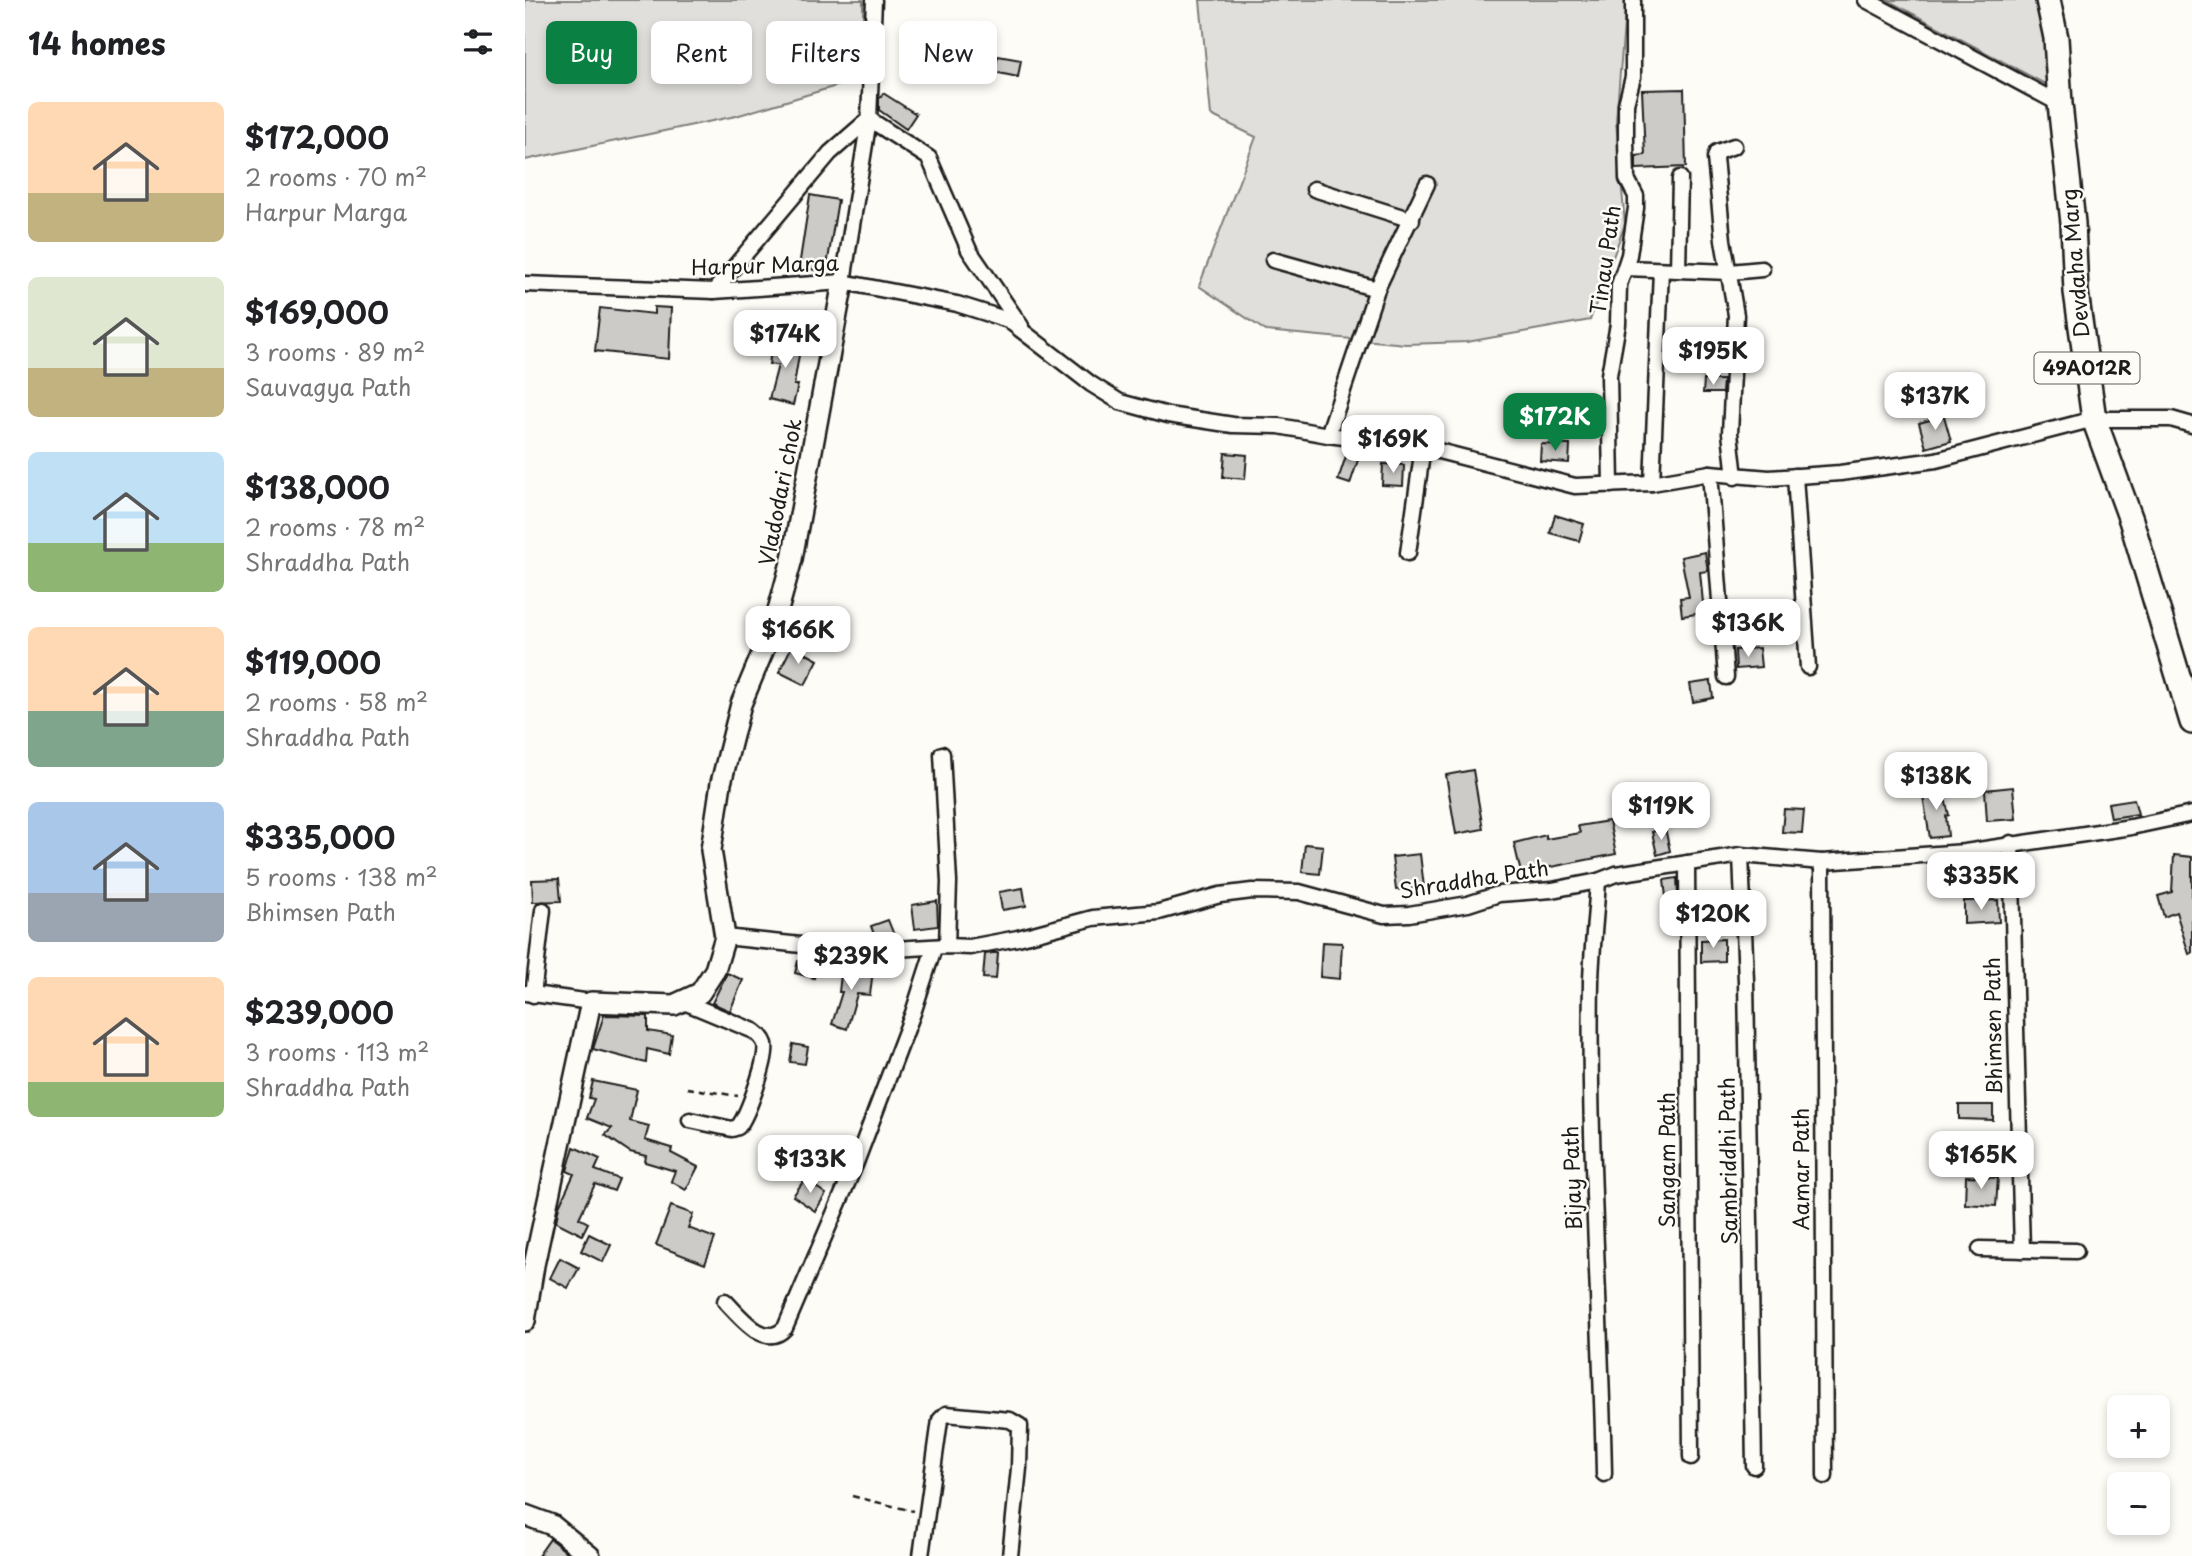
<!DOCTYPE html>
<html lang="en">
<head>
<meta charset="utf-8">
<style>
  :root { --surface:#fff; --page:#f6f6f6; --text:#202124; --muted:#757577; --accent:#0b8043 }
  body { margin:0; font-family:"Playpen Sans",sans-serif; background:var(--page); color:var(--text); height:100vh; display:flex; flex-direction:column; font-size:26px; white-space:nowrap }
  * { box-sizing:border-box; margin:0 }
  p { font-size:23px; color:var(--muted) }
  .icon { flex:none; width:38px; height:38px; fill:none; stroke:currentColor; stroke-width:2; stroke-linecap:round; stroke-linejoin:round }
  .map { position:relative; flex:1; overflow:hidden }
  .panel { display:flex; flex-direction:column; background:var(--surface); width:525px }
  .panel>* { flex:none }
  .top-card { position:absolute; left:21px; top:21px; width:665px; height:63px; display:flex; gap:14px }
  .tools { position:absolute; left:1582px; top:1395px; display:grid; gap:14px }
  .tools a { display:grid; place-items:center; width:63px; height:63px; border-radius:10px; background:var(--surface); box-shadow:0 4px 10px #0003; font-size:35px }
  .price { position:absolute; translate:-50% -60px; padding:0 16px; border-radius:14px; background:#fff; color:#222; font-size:23px; line-height:46px; filter:drop-shadow(0 2px 4px #0008) }
  .price::after { content:''; position:absolute; left:50%; top:42px; width:21px; height:16px; margin-left:-10px; background:inherit; clip-path:polygon(0 0,100% 0,50% 100%) }
  .price.active { background:var(--accent); color:#fff }
  ul { padding:0; list-style:none }
  li { display:flex; align-items:center; gap:21px; height:175px; padding:0 28px }
  li span { display:grid; place-items:center; flex:none; width:196px; height:140px; border-radius:10px; color:#555 }
  li>.icon { margin-inline-start:auto }
  span .icon { width:84px; height:84px; fill:#fffc; stroke-width:1 }
  li b { font-size:30px }
  h2 { display:flex; justify-content:space-between; align-items:center; height:84px; padding:0 28px; font-size:30px }
  .chip { padding:0 24px; border-radius:10px; background:var(--surface); box-shadow:0 4px 10px #0003; font-size:24px; line-height:63px }
  .chip.active { background:var(--accent); color:#fff }
  main { display:flex; flex:1; min-height:0 }
  .map>svg:first-child { display:block }
  .green { fill:#e0dfdb; stroke:#7e7e7c; stroke-width:2 }
  .building { fill:#cccbc8; stroke:#1c1c1c; stroke-width:2 }
  .lines { fill:none; stroke-linecap:round; stroke-linejoin:round }
  .street-casing { stroke:#1c1c1c; stroke-width:19 }
  .secondary-casing { stroke:#1c1c1c; stroke-width:24 }
  .primary-casing { stroke:#1c1c1c; stroke-width:28 }
  .path { stroke:#1c1c1c; stroke-width:2.5; stroke-dasharray:7 5; stroke-linecap:butt }
  .street { stroke:#fdfcf7; stroke-width:14 }
  .secondary { stroke:#fdfcf7; stroke-width:19 }
  .primary { stroke:#fdfcf7; stroke-width:23 }
  .labels { text-anchor:middle; stroke-width:5; stroke-linejoin:round; paint-order:stroke }
  .shield { fill:#fdfcf7; stroke:#605f5e; stroke-width:2 }
  .shield-label { font-size:19px; font-weight:bold; fill:#1c1c1c }
  .street-label { font-size:21px; fill:#1c1c1c; stroke:#fdfcf7 }
</style>
</head>
<body>
<main>
<section class="panel">
<h2>14 homes<svg class="icon" aria-label="filters" viewBox="0 0 24 24"><path d="M4 7h16M4 17h16"/><circle cx="9" cy="7" r="2"/><circle cx="15" cy="17" r="2"/></svg></h2>
<ul>
<li><span style="background:linear-gradient(#ffd9b3 65%,#c2b280 0)"><svg class="icon" aria-label="home" viewBox="0 0 24 24"><path d="M3 11l9-7 9 7M6 9v11h12V9"/></svg></span><div><b>$172,000</b><p>2 rooms · 70 m²</p><p>Harpur Marga</p></div></li>
<li><span style="background:linear-gradient(#dfe7d0 65%,#c2b280 0)"><svg class="icon" aria-label="home" viewBox="0 0 24 24"><path d="M3 11l9-7 9 7M6 9v11h12V9"/></svg></span><div><b>$169,000</b><p>3 rooms · 89 m²</p><p>Sauvagya Path</p></div></li>
<li><span style="background:linear-gradient(#bfe0f5 65%,#8fb573 0)"><svg class="icon" aria-label="home" viewBox="0 0 24 24"><path d="M3 11l9-7 9 7M6 9v11h12V9"/></svg></span><div><b>$138,000</b><p>2 rooms · 78 m²</p><p>Shraddha Path</p></div></li>
<li><span style="background:linear-gradient(#ffd9b3 60%,#7fa58c 0)"><svg class="icon" aria-label="home" viewBox="0 0 24 24"><path d="M3 11l9-7 9 7M6 9v11h12V9"/></svg></span><div><b>$119,000</b><p>2 rooms · 58 m²</p><p>Shraddha Path</p></div></li>
<li><span style="background:linear-gradient(#a9c7e8 65%,#9aa5b1 0)"><svg class="icon" aria-label="home" viewBox="0 0 24 24"><path d="M3 11l9-7 9 7M6 9v11h12V9"/></svg></span><div><b>$335,000</b><p>5 rooms · 138 m²</p><p>Bhimsen Path</p></div></li>
<li><span style="background:linear-gradient(#ffd9b3 75%,#8fb573 0)"><svg class="icon" aria-label="home" viewBox="0 0 24 24"><path d="M3 11l9-7 9 7M6 9v11h12V9"/></svg></span><div><b>$239,000</b><p>3 rooms · 113 m²</p><p>Shraddha Path</p></div></li>
</ul>
</section>
<div class="map">
<svg width="1667" height="1556" viewBox="0 0 1667 1556">
  <rect width="100%" height="100%" fill="#fdfcf7"/>
  <filter id="ink" filterUnits="userSpaceOnUse"><feTurbulence type="fractalNoise" baseFrequency=".0143" numOctaves="2"/><feDisplacementMap in="SourceGraphic" scale="14" xChannelSelector="R" yChannelSelector="G"/><feConvolveMatrix kernelMatrix="1 2 1 2 8 2 1 2 1" color-interpolation-filters="sRGB"/></filter>
  <g filter="url(#ink)">
    <g class="green">
      <polygon points="0,0 338,0 338,78 211,116 0,160"/>
      <polygon points="675,0 1101,0 1091,121 1100,224 1065,320 942,342 881,344 741,331 674,286 731,137 686,115"/>
      <polygon points="1362,0 1513,0 1517,17 1522,85"/>
    </g>
    <g class="building">
      <polygon points="473,56 496,60 493,77 469,72"/>
      <polygon points="1159,89 1161,167 1111,169 1111,156 1120,155 1117,90"/>
      <polygon points="358,93 391,114 381,129 354,110 354,99"/>
      <polygon points="285,195 313,200 301,272 274,267"/>
      <polygon points="129,307 146,308 144,359 70,351 75,308 129,314"/>
      <polygon points="248,339 276,343 269,385 273,385 268,405 244,399 253,365 244,364"/>
      <polygon points="1179,380 1198,380 1197,393 1178,393"/>
      <polygon points="1419,416 1426,441 1401,448 1394,423"/>
      <polygon points="1016,444 1045,445 1044,463 1015,461"/>
      <polygon points="700,453 722,455 720,479 698,477"/>
      <polygon points="821,456 833,460 825,484 813,480"/>
      <polygon points="858,464 879,465 878,486 857,485"/>
      <polygon points="1030,515 1059,524 1054,541 1025,533"/>
      <polygon points="1180,552 1183,571 1175,572 1179,613 1157,616 1155,598 1164,597 1156,557"/>
      <polygon points="267,646 293,660 280,685 254,672"/>
      <polygon points="1234,648 1236,667 1211,669 1210,650"/>
      <polygon points="1186,681 1188,698 1168,702 1165,684"/>
      <polygon points="948,770 958,829 931,834 921,775"/>
      <polygon points="1417,786 1424,815 1421,816 1423,836 1405,838 1397,790"/>
      <polygon points="1488,787 1491,819 1462,821 1460,790"/>
      <polygon points="1609,799 1613,814 1586,818 1583,803"/>
      <polygon points="1259,809 1279,810 1277,833 1257,832"/>
      <polygon points="1084,821 1091,854 996,873 989,843 1021,835 1021,839 1055,833 1053,826"/>
      <polygon points="1140,828 1145,851 1132,855 1127,832"/>
      <polygon points="780,844 798,846 795,874 777,872"/>
      <polygon points="895,854 899,887 871,890 867,857"/>
      <polygon points="1649,855 1667,857 1667,953 1664,954 1651,912 1639,917 1633,896 1647,892"/>
      <polygon points="1152,878 1153,896 1141,897 1139,880"/>
      <polygon points="34,879 36,901 8,902 7,880"/>
      <polygon points="498,888 501,906 477,910 474,892"/>
      <polygon points="1473,900 1474,922 1439,924 1439,901"/>
      <polygon points="412,901 413,926 390,929 387,905"/>
      <polygon points="363,920 369,935 351,940 346,926"/>
      <polygon points="1199,939 1199,961 1176,962 1176,940"/>
      <polygon points="797,942 817,943 815,979 795,977"/>
      <polygon points="468,953 473,953 471,979 458,978 460,954"/>
      <polygon points="273,961 293,964 289,978 270,973"/>
      <polygon points="317,966 348,970 345,995 332,994 322,1029 307,1024 317,992 314,992"/>
      <polygon points="202,973 218,980 205,1011 187,1003"/>
      <polygon points="79,1015 123,1016 123,1031 147,1035 144,1054 122,1049 121,1063 68,1049"/>
      <polygon points="268,1044 283,1047 280,1064 265,1062"/>
      <polygon points="68,1081 112,1090 105,1121 124,1126 120,1140 147,1148 146,1153 173,1167 161,1190 146,1181 150,1171 120,1162 121,1156 105,1152 80,1135 87,1128 62,1118 69,1099 64,1098"/>
      <polygon points="1434,1105 1468,1105 1468,1120 1434,1119"/>
      <polygon points="49,1147 75,1159 70,1170 94,1179 89,1191 70,1184 54,1218 63,1223 57,1235 31,1222 34,1206 49,1174 42,1171"/>
      <polygon points="1441,1176 1473,1178 1471,1206 1440,1204"/>
      <polygon points="280,1179 301,1194 290,1211 268,1196"/>
      <polygon points="146,1206 168,1214 163,1228 190,1238 180,1264 131,1245"/>
      <polygon points="64,1234 86,1245 78,1262 56,1251"/>
      <polygon points="35,1258 54,1268 43,1288 25,1278"/>
      <polygon points="25,1539 29,1542 46,1556 13,1556"/>
    </g>
    <g class="lines">
      <defs>
        <g id="street">
          <polyline points="1341,0 1535,104"/>
          <polyline points="1209,146 1192,152 1190,158 1198,240 1211,315 1205,433 1210,477"/>
          <polyline points="789,189 887,220"/>
          <polyline points="748,260 852,289"/>
          <polyline points="1100,268 1205,272 1237,269"/>
          <polyline points="1153,270 1155,178"/>
          <polyline points="318,282 344,119 349,0"/>
          <polyline points="0,284 189,291 318,282 432,304 483,320 566,384 595,402 643,415 708,425 754,426 803,435 898,447 1050,486 1127,483 1185,473 1244,478 1315,473 1411,460 1569,419 1646,419 1667,425"/>
          <polyline points="189,291 305,153 344,119 404,158 444,250 496,326"/>
          <polyline points="803,435 852,289 902,184"/>
          <polyline points="1185,473 1201,677"/>
          <polyline points="1270,476 1283,667"/>
          <polyline points="1127,483 1136,270"/>
          <polyline points="1086,485 1084,375 1093,324 1094,285 1104,255 1111,208 1111,196 1102,179 1101,140 1101,104 1108,77 1108,0"/>
          <polyline points="883,553 898,447"/>
          <polyline points="417,754 424,882 422,946"/>
          <polyline points="1486,843 1497,1250"/>
          <polyline points="1216,855 1221,981 1229,1466"/>
          <polyline points="1297,862 1300,1476"/>
          <polyline points="1162,863 1166,1457"/>
          <path d="M1073,881C1071,914 1067,948 1066,981C1063,1146 1076,1310 1079,1474"/>
          <polyline points="200,937 333,951 422,946 445,947 493,938 568,918 634,912 695,895 727,891 774,892 859,915 884,914 943,904 974,894 1027,890 1073,881 1091,874 1216,855 1297,862 1440,852 1606,827 1667,814"/>
          <polyline points="1,993 66,1002"/>
          <polyline points="8,995 18,910"/>
          <path d="M159,1002L229,1031C234,1035 238,1038 240,1044C243,1058 223,1115 213,1127L207,1129L165,1120"/>
          <polyline points="1455,1249 1551,1251"/>
          <path d="M200,1301C215,1316 240,1350 260,1328L330,1165L388,1013L409,948"/>
          <polyline points="396,1556 415,1420 421,1414 485,1420 495,1426 494,1468 485,1556"/>
        </g>
        <g id="secondary">
          <polyline points="0,1321 9,1265 66,1002 149,1005 175,993 190,970 200,937 186,850 196,783 216,704 249,625 267,559 318,282"/>
          <polyline points="0,1515 27,1525 65,1556"/>
        </g>
        <polyline id="primary" points="1523,0 1531,38 1535,104 1548,223 1551,292 1569,419 1606,520 1667,722"/>
      </defs>
      <use href="#street" class="street-casing"/>
      <use href="#secondary" class="secondary-casing"/>
      <use href="#primary" class="primary-casing"/>
      <g class="path">
        <polyline points="162,1088 213,1096"/>
        <polyline points="327,1496 388,1511"/>
      </g>
      <use href="#street" class="street"/>
      <use href="#secondary" class="secondary"/>
      <use href="#primary" class="primary"/>
    </g>
  </g>
  <g class="labels">
    <rect class="shield" x="1509.5" y="352.5" width="105" height="31" rx="5"/>
    <g class="shield-label">
      <text x="1562" y="375">49A012R</text>
    </g>
    <g class="street-label">
      <text transform="translate(1081 260) rotate(-82)" y="7">Tinau Path</text>
      <text transform="translate(1551 263) rotate(-95)" y="7">Devdaha Marg</text>
      <text transform="translate(240 266) rotate(-2)" y="7">Harpur Marga</text>
      <text transform="translate(256 492) rotate(-79)" y="7">Vladodari chok</text>
      <text transform="translate(949 880) rotate(-9)" y="7">Shraddha Path</text>
      <text transform="translate(1469 1026) rotate(-91)" y="7">Bhimsen Path</text>
      <text transform="translate(1143 1160) rotate(-90)" y="7">Sangam Path</text>
      <text transform="translate(1204 1161) rotate(-91)" y="7">Sambriddhi Path</text>
      <text transform="translate(1277 1169) rotate(-90)" y="7">Aamar Path</text>
      <text transform="translate(1048 1178) rotate(-92)" y="7">Bijay Path</text>
    </g>
  </g>
</svg>
<div class="tools">
<a>+</a>
<a>−</a>
</div>
<b class="price" style="left:260px;top:370px">$174K</b>
<b class="price" style="left:1188px;top:387px">$195K</b>
<b class="price" style="left:1410px;top:432px">$137K</b>
<b class="price active" style="left:1030px;top:453px">$172K</b>
<b class="price" style="left:868px;top:475px">$169K</b>
<b class="price" style="left:1223px;top:659px">$136K</b>
<b class="price" style="left:273px;top:666px">$166K</b>
<b class="price" style="left:1411px;top:812px">$138K</b>
<b class="price" style="left:1136px;top:842px">$119K</b>
<b class="price" style="left:1456px;top:912px">$335K</b>
<b class="price" style="left:1188px;top:950px">$120K</b>
<b class="price" style="left:326px;top:992px">$239K</b>
<b class="price" style="left:1456px;top:1191px">$165K</b>
<b class="price" style="left:285px;top:1195px">$133K</b>
<div class="top-card">
<a class="chip active">Buy</a>
<a class="chip">Rent</a>
<a class="chip">Filters</a>
<a class="chip">New</a>
</div>
</div>
</main>
</body>
</html>
